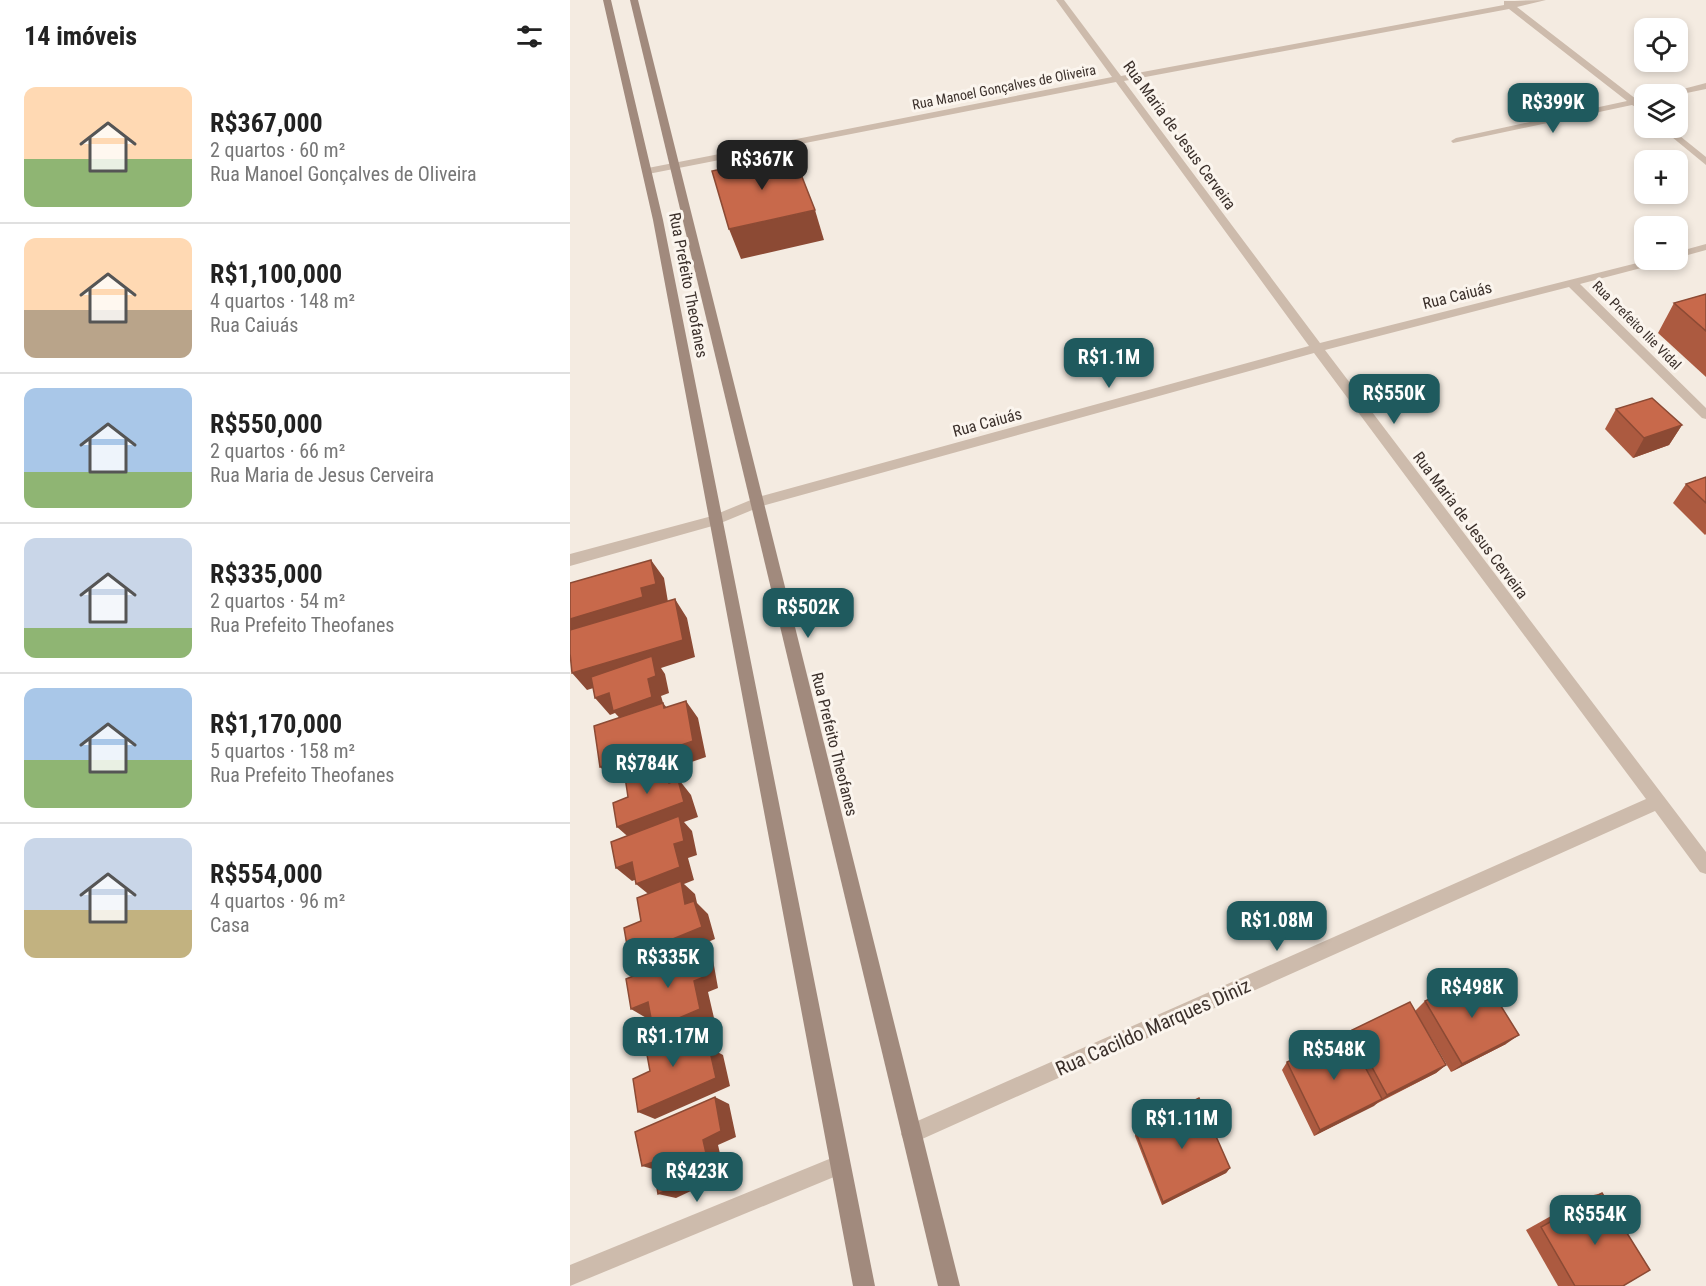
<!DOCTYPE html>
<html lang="pt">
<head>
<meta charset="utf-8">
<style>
  :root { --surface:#fff; --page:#f6f6f6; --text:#222; --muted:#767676; --line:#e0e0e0; --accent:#1f5a5e }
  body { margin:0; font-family:"Roboto Condensed",sans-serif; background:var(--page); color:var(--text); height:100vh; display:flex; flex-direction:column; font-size:22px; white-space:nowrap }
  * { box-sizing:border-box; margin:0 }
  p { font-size:20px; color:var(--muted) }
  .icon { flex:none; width:33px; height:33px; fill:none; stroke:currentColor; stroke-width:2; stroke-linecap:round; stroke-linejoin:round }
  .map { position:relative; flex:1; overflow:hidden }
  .side { display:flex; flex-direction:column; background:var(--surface); width:570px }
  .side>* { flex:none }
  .buttons { position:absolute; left:1064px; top:18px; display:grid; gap:12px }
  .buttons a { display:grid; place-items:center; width:54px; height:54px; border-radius:12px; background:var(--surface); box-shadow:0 3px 9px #0003; font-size:30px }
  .price { position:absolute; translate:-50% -51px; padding:0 14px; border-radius:12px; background:var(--accent); color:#fff; font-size:20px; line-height:39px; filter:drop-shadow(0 2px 3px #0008) }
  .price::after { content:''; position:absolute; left:50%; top:36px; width:18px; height:14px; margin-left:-9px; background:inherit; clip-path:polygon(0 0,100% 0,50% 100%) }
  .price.current { background:#222; color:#fff }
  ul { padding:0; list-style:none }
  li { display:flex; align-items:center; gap:18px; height:150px; padding:0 24px }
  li+li { border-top:2px solid var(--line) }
  li span { display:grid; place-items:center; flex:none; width:168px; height:120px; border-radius:12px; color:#555 }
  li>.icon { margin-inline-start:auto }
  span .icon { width:72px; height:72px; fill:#fffc; stroke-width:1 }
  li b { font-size:26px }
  h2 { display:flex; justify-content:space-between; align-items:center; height:72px; padding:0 24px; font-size:26px }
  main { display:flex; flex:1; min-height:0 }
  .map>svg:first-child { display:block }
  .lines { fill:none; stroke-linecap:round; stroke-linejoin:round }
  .street { fill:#cdbbac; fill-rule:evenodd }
  .secondary { fill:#a18a7d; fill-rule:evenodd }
  .wall { fill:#ac5a40 }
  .shaded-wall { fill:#8c4a34 }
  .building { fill:#c8694b; stroke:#8c4a34; stroke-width:1.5 }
  .labels { text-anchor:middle; stroke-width:6; stroke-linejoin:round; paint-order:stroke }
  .far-street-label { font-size:14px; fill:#3b302b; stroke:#fbf5ee }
  .street-label { font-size:16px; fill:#3b302b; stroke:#fbf5ee }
  .near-street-label { font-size:20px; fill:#3b302b; stroke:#fbf5ee }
</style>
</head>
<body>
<main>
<section class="side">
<h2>14 imóveis<svg class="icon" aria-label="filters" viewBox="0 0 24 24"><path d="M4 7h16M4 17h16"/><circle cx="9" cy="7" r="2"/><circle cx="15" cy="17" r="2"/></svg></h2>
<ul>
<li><span style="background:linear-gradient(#ffd9b3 60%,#8fb573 0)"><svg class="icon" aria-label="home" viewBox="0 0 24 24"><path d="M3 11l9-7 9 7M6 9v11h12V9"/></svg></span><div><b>R$367,000</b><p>2 quartos · 60 m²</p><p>Rua Manoel Gonçalves de Oliveira</p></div></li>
<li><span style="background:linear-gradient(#ffd9b3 60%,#b9a48a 0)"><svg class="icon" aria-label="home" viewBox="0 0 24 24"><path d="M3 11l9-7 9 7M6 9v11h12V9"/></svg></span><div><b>R$1,100,000</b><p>4 quartos · 148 m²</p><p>Rua Caiuás</p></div></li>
<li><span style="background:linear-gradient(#a9c7e8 70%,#8fb573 0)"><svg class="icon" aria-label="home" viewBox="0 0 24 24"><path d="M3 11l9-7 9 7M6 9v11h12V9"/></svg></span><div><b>R$550,000</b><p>2 quartos · 66 m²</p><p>Rua Maria de Jesus Cerveira</p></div></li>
<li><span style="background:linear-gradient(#c9d6e8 75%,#8fb573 0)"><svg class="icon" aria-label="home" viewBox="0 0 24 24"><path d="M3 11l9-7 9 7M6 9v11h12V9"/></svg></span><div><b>R$335,000</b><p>2 quartos · 54 m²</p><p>Rua Prefeito Theofanes</p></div></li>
<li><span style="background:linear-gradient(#a9c7e8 60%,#8fb573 0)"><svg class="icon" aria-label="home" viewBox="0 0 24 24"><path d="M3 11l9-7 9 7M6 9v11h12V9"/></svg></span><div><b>R$1,170,000</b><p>5 quartos · 158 m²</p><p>Rua Prefeito Theofanes</p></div></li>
<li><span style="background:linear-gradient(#c9d6e8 60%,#c2b280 0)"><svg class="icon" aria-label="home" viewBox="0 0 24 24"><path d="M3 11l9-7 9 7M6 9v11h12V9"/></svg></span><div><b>R$554,000</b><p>4 quartos · 96 m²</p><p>Casa</p></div></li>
</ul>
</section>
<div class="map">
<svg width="1136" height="1286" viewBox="0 0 1136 1286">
  <rect width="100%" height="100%" fill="#f4ebe1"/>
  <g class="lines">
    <g class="street">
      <path d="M486,0H494L551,76L934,5V1C947,1 962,0 976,0L947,7L1066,99L1074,97V103H1072L1074,106L1069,109L1062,105L883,143L881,141L886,138L1057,101L939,9L554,81L750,343L1079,260H1095L1094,262L1010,284L1136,408V419L1132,418L999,287L755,350L1136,852V874L1130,872L1085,811L341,1144L334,1141L331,1134L334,1127L1076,799L744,353L192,506L146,525L0,566V554L142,516L188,497L739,346L546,82L78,174L73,171L78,168L542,77Z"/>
      <polygon points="1136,83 1136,89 1107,95 1094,94"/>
      <polygon points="1091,128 1100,128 1136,157 1136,165"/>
      <polygon points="1136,244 1136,250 1107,258 1107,252"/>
      <polygon points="269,1155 276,1158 279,1165 276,1172 0,1286 0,1265"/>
    </g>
    <g class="secondary">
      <polygon points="33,0 41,0 93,220 305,1286 283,1286 83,220"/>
      <polygon points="60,0 68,0 390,1286 368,1286"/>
    </g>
  </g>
  <g class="wall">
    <polygon points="1136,294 1136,377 1088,333 1104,303"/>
    <polygon points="1046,409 1112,425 1099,445 1063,458 1035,429"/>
    <polygon points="1136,477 1136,534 1135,535 1103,503 1116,484"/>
    <polygon points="855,1001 936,1044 881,1072 845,1011"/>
    <polygon points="782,1030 876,1065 866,1073 744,1136 712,1070 717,1062 778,1035"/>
    <polygon points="565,1130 660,1168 656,1173 592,1205 565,1136"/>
    <polygon points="1032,1193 1053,1286 988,1286 956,1230 1015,1197"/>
  </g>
  <g class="shaded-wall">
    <polygon points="245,210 254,240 171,259 159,229"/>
    <polygon points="1112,425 1099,445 1063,458 1074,438"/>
    <polygon points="81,560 94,578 98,602 0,630 0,619 71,588"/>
    <polygon points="105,599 117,618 125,657 91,668 95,674 99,693 91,696 94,706 93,703 106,719 58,727 45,713 40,715 25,698 78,679 85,669 17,690 2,673"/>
    <polygon points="116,701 128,718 136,757 107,767 104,763 98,765 109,777 110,781 121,795 128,817 114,822 122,831 127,855 118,858 124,880 114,884 125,894 127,903 138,914 145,939 76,968 59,957 82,897 66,884 63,841 47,827 99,783 96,765 46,782 30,767"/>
    <polygon points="62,862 78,875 62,881 46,868"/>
    <polygon points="129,949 143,960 148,988 138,992 144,1018 127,1026 137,1033 140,1048 153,1055 160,1086 85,1119 68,1112 128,1051 99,1038 83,1029 124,981"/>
    <polygon points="78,1002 94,1012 78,1019 61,1009"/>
    <polygon points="949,1035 936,1044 881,1072 892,1064"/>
    <polygon points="876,1065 866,1073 808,1102 817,1095"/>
    <polygon points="145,1097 159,1104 166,1137 148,1145 155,1175 106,1198 88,1194 133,1140"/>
    <polygon points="812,1099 804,1106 744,1136 750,1130"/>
    <polygon points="83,1162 90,1171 72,1166"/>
    <polygon points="660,1168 656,1173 592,1205 593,1202"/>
  </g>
  <g class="building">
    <polygon points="223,154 245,210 159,229 142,171"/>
    <polygon points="1136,294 1136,331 1104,303"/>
    <polygon points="1082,398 1112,425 1074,438 1046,409"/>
    <polygon points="1136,477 1136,503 1116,484"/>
    <polygon points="81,560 86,584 71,588 73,597 0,619 0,583"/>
    <polygon points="105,599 113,640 2,673 0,653 0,630"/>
    <polygon points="82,656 86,676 78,679 82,697 43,711 39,693 25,698 21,677"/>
    <polygon points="116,701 123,741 94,751 93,746 30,767 24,726 93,703 94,708"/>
    <polygon points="95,762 99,783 108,780 114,802 47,827 43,803 58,797 55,777"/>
    <polygon points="109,816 114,841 104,844 110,867 66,884 62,862 46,868 41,842"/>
    <polygon points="111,881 115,904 124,901 132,927 59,957 54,928 71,921 67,898"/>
    <polygon points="129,949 134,977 124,981 130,1009 83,1029 78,1002 61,1009 56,979"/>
    <polygon points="911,974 949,1035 892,1064 855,1001"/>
    <polygon points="840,1002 876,1065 817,1095 782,1030"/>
    <polygon points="123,1023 128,1051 139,1047 146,1078 68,1112 63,1079 80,1071 75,1044"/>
    <polygon points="777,1033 812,1099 750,1130 717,1062"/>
    <polygon points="145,1097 151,1131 133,1140 140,1171 88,1194 83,1162 72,1166 65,1132"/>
    <polygon points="629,1098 660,1168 593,1202 565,1130"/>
    <polygon points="1032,1193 1080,1270 1053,1286 1005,1286 971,1227"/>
  </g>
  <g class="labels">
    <g class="far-street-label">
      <text transform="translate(434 87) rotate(-11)" y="5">Rua Manoel Gonçalves de Oliveira</text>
      <text transform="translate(1067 325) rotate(45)" y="5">Rua Prefeito Ilie Vidal</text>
    </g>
    <g class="street-label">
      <text transform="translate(610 135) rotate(54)" y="6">Rua Maria de Jesus Cerveira</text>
      <text transform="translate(119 285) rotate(79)" y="6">Rua Prefeito Theofanes</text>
      <text transform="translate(887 295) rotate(-14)" y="6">Rua Caiuás</text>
      <text transform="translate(417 422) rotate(-15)" y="6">Rua Caiuás</text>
      <text transform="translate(901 525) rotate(53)" y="6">Rua Maria de Jesus Cerveira</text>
      <text transform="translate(265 744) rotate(76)" y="6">Rua Prefeito Theofanes</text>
    </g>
    <g class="near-street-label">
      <text transform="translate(583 1027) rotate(-24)" y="7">Rua Cacildo Marques Diniz</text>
    </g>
  </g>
</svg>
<div class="buttons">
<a><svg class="icon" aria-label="locate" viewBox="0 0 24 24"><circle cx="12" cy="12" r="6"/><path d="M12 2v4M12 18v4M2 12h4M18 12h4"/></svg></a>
<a><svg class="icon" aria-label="layers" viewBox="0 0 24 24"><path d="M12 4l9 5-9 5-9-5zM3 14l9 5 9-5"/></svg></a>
<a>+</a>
<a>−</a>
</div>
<b class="price" style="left:983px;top:134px">R$399K</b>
<b class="price current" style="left:192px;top:191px">R$367K</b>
<b class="price" style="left:539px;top:389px">R$1.1M</b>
<b class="price" style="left:824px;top:425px">R$550K</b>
<b class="price" style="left:238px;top:639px">R$502K</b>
<b class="price" style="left:77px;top:795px">R$784K</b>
<b class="price" style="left:707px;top:952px">R$1.08M</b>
<b class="price" style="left:98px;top:989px">R$335K</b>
<b class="price" style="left:902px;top:1019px">R$498K</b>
<b class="price" style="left:103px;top:1068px">R$1.17M</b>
<b class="price" style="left:764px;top:1081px">R$548K</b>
<b class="price" style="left:612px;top:1150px">R$1.11M</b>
<b class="price" style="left:127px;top:1203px">R$423K</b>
<b class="price" style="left:1025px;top:1246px">R$554K</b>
</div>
</main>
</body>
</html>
